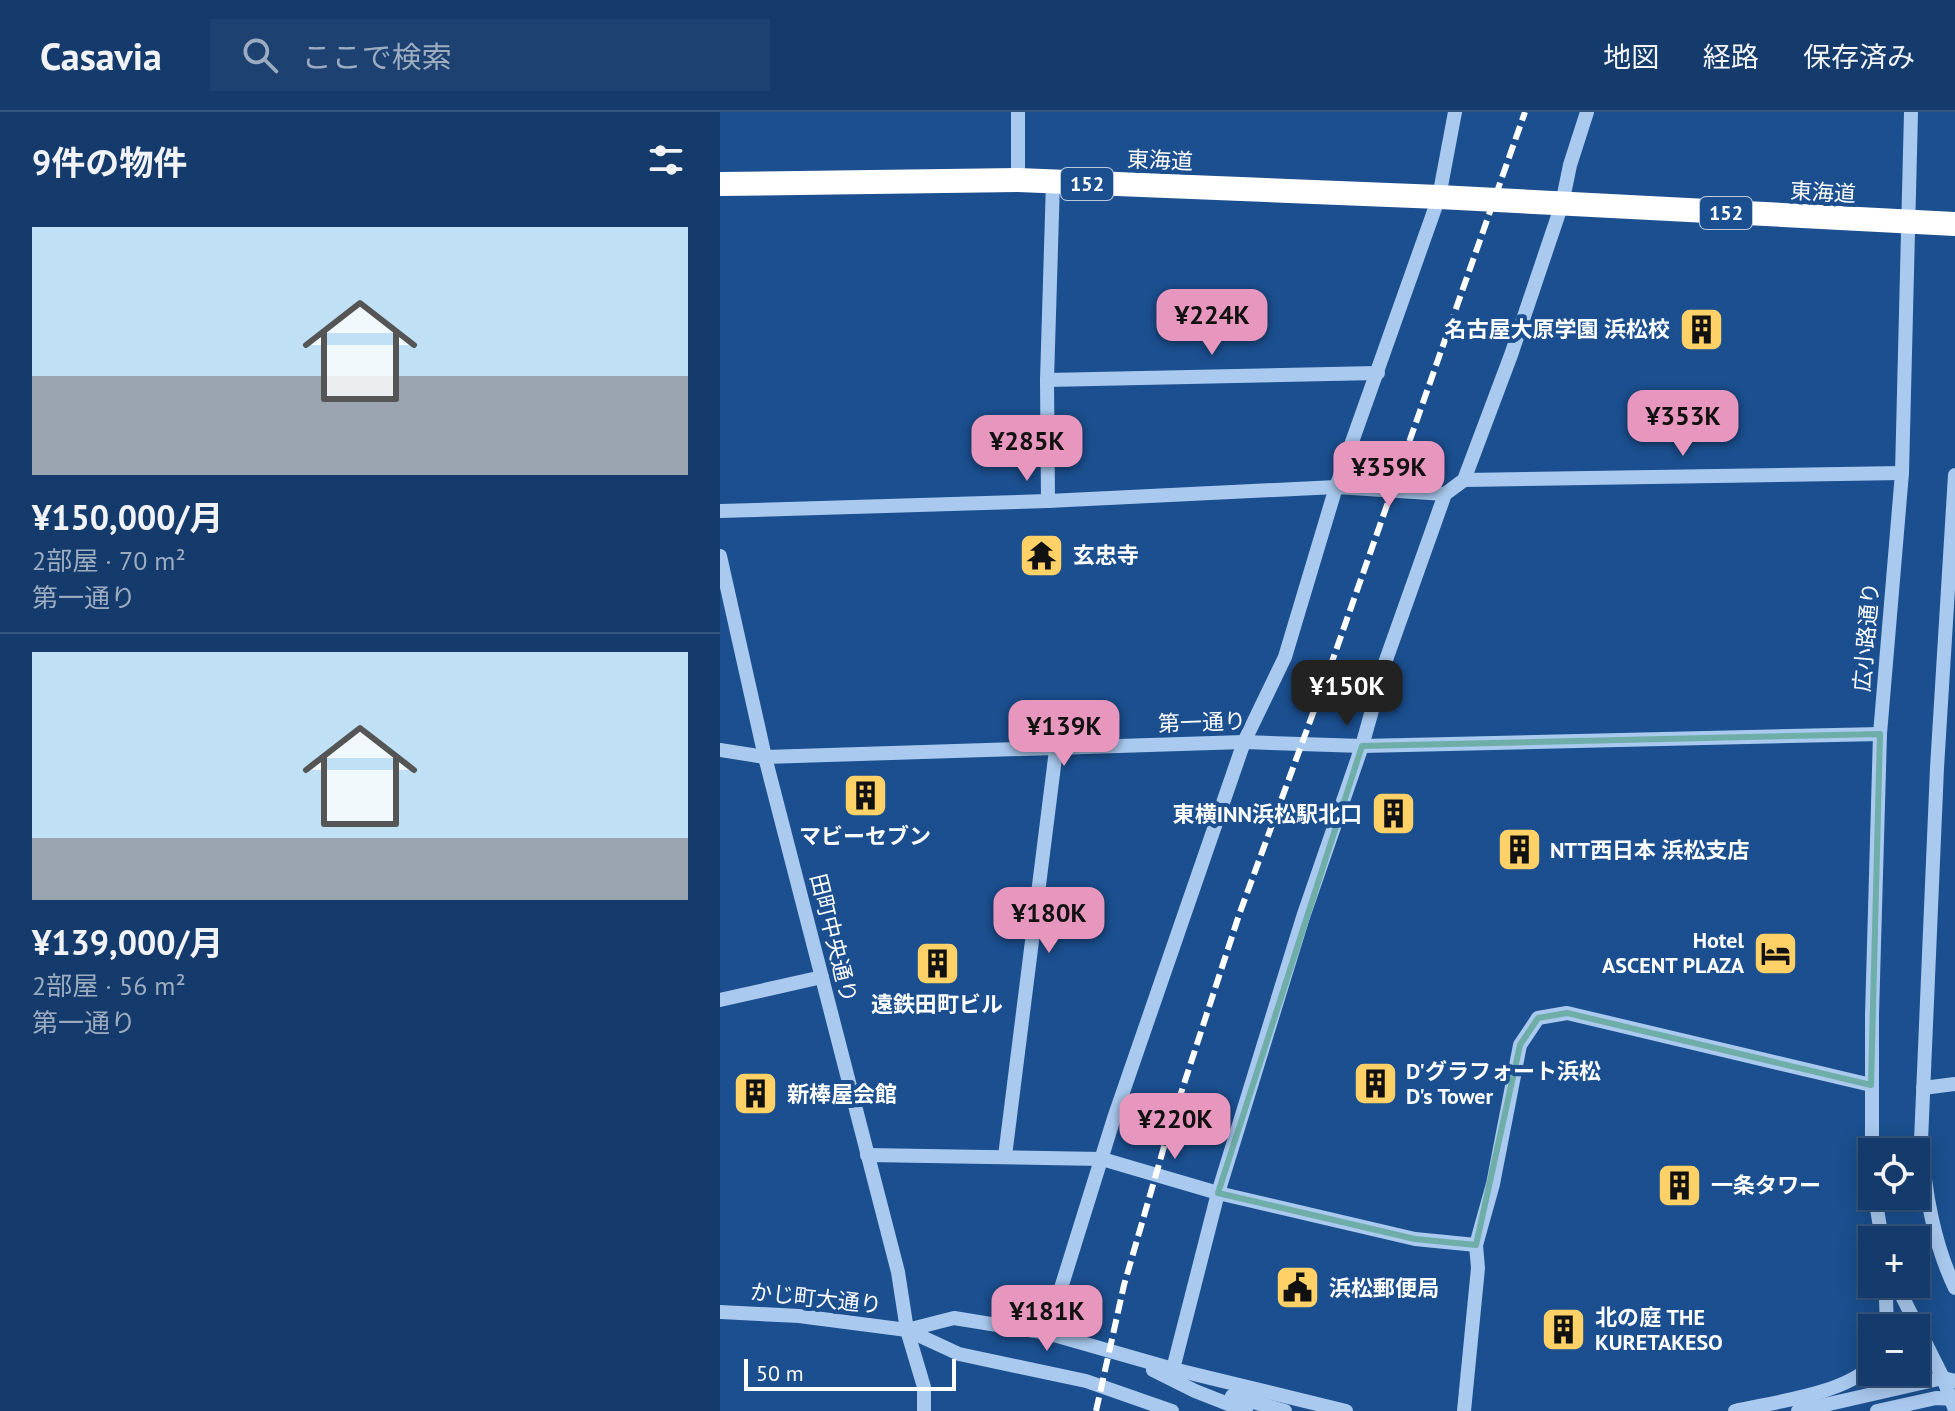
<!DOCTYPE html>
<html lang="ja">
<head>
<meta charset="utf-8">
<style>
  :root { --surface:#143b6b; --page:#1d4271; --text:#f1f3f6; --muted:#9dadc1; --line:#33557e; --accent:#e797bd }
  body { margin:0; font-family:"PT Sans","Noto Sans JP",sans-serif; background:var(--page); color:var(--text); height:100vh; display:flex; flex-direction:column; font-size:30px; white-space:nowrap }
  * { box-sizing:border-box; margin:0 }
  p { font-size:26px; color:var(--muted) }
  .icon { flex:none; width:44px; height:44px; fill:none; stroke:currentColor; stroke-width:2; stroke-linecap:round; stroke-linejoin:round }
  .map { position:relative; flex:1; overflow:hidden }
  .panel { display:flex; flex-direction:column; background:var(--surface); width:720px }
  .panel>* { flex:none }
  .fabs { position:absolute; left:1138px; top:1026px; display:grid; gap:16px }
  .fabs a { display:grid; place-items:center; width:72px; height:72px; border-radius:0px; background:var(--surface); box-shadow:0 4px 20px #0003,0 0 0 2px var(--line); font-size:40px }
  .scale { position:absolute; left:24px; bottom:20px; width:212px; box-sizing:border-box; padding-left:8px; border:4px solid #fff; border-top:0; font-size:22px; line-height:28px; white-space:nowrap; color:#fff; -webkit-text-stroke:6px #1b4f8f; paint-order:stroke }
  .price { position:absolute; translate:-50% -68px; padding:0 18px; border-radius:16px; background:var(--accent); color:#111; font-size:26px; line-height:52px; filter:drop-shadow(0 2px 4px #0008) }
  .price::after { content:''; position:absolute; left:50%; top:48px; width:24px; height:18px; margin-left:-12px; background:inherit; clip-path:polygon(0 0,100% 0,50% 100%) }
  .price.on { background:#222; color:#fff }
  ul { padding:0; list-style:none }
  li { display:grid; align-content:center; gap:16px; height:424px; padding:0 32px }
  li+li { border-top:2px solid var(--line) }
  li span { display:grid; place-items:center; height:248px; border-radius:0px; color:#555 }
  li>.icon { margin-inline-start:auto }
  span .icon { width:144px; height:144px; fill:#fffc; stroke-width:1 }
  li b { font-size:34px }
  h2 { display:flex; justify-content:space-between; align-items:center; height:96px; padding:0 32px; font-size:34px }
  header { display:flex; align-items:center; gap:48px; box-sizing:border-box; height:112px; padding:0 40px; background:var(--surface); border-bottom:2px solid var(--line) }
  header strong { font-size:38px }
  nav { display:flex; gap:44px; margin-inline-start:auto; font-size:28px }
  .search { width:560px; height:72px; background:var(--page); display:flex; align-items:center; gap:20px; box-sizing:border-box; padding:0 28px; border-radius:0px; color:var(--muted); font-size:30px }
  main { display:flex; flex:1; min-height:0 }
  .map>svg:first-child { display:block }
  .lines { fill:none; stroke-linecap:round; stroke-linejoin:round }
  .minor { stroke:#a9c9ee; stroke-width:14 }
  .highway { stroke:#fff; stroke-width:24 }
  .rail { stroke:#fff; stroke-width:6; stroke-dasharray:14 6; stroke-linecap:butt }
  .marked { fill:none; stroke:#6fada8; stroke-width:6; stroke-linejoin:round }
  .labels { text-anchor:middle; stroke-width:8; stroke-linejoin:round; paint-order:stroke }
  .shield { fill:#1b4f8f; stroke:#bbcadd; stroke-width:2 }
  .shield-label { font-size:20px; font-weight:bold; fill:#fff }
  .street-label { font-size:22px; fill:#fff; stroke:#1b4f8f }
  .poi-label { font-size:22px; font-weight:bold; fill:#fff; stroke:#1b4f8f; text-anchor:start }
</style>
</head>
<body>
<header>
<strong>Casavia</strong>
<div class="search"><svg class="icon" aria-label="search" viewBox="0 0 24 24"><circle cx="10" cy="10" r="6"/><path d="M15 15l6 6"/></svg>ここで検索</div>
<nav><a>地図</a><a>経路</a><a>保存済み</a></nav>
</header>
<main>
<section class="panel">
<h2>9件の物件<svg class="icon" aria-label="filters" viewBox="0 0 24 24"><path d="M4 7h16M4 17h16"/><circle cx="9" cy="7" r="2"/><circle cx="15" cy="17" r="2"/></svg></h2>
<ul>
<li><span style="background:linear-gradient(#bfe0f5 60%,#9aa5b1 0)"><svg class="icon" aria-label="home" viewBox="0 0 24 24"><path d="M3 11l9-7 9 7M6 9v11h12V9"/></svg></span><div><b>¥150,000/月</b><p>2部屋 · 70 m²</p><p>第一通り</p></div></li>
<li><span style="background:linear-gradient(#bfe0f5 75%,#9aa5b1 0)"><svg class="icon" aria-label="home" viewBox="0 0 24 24"><path d="M3 11l9-7 9 7M6 9v11h12V9"/></svg></span><div><b>¥139,000/月</b><p>2部屋 · 56 m²</p><p>第一通り</p></div></li>
</ul>
</section>
<div class="map">
<svg width="1235" height="1299" viewBox="0 0 1235 1299">
  <rect width="100%" height="100%" fill="#1b4f8f"/>
  <g class="lines">
    <g class="minor">
      <polyline points="298,0 298,68"/>
      <polyline points="327,268 658,261"/>
      <path d="M1235,363L1217,656L1201,1029C1205,1079 1213,1130 1235,1176"/>
      <polyline points="744,368 1182,361"/>
      <polyline points="328,389 327,268 333,70"/>
      <polyline points="0,399 328,389 616,375 725,382"/>
      <polyline points="0,444 45,645 178,1160 187,1218 204,1275 204,1299"/>
      <polyline points="0,638 45,645 524,630 642,634 1160,622"/>
      <polyline points="0,888 102,865"/>
      <polyline points="1203,976 1235,972"/>
      <polyline points="147,1043 382,1047 498,1081 695,1127 756,1133"/>
      <polyline points="285,1044 336,638"/>
      <polyline points="1152,1053 1152,903 1160,622 1182,361 1191,0"/>
      <polyline points="1155,1084 1162,1128"/>
      <polyline points="1176,1172 1223,1266 1235,1298"/>
      <polyline points="0,1200 79,1204 187,1218 239,1242 366,1269 452,1299"/>
      <polyline points="1167,1216 1166,1187 1170,1172"/>
      <polyline points="187,1218 234,1206 327,1221 453,1257 626,1299"/>
      <polyline points="327,1221 394,1006 524,630 565,545 616,375 719,85 735,0"/>
      <polyline points="453,1257 498,1081 583,805 642,634 666,548 725,382 744,368 791,243 842,92 850,53 867,0"/>
      <polyline points="433,1258 475,1279 526,1299"/>
      <polyline points="512,1284 565,1299"/>
      <polyline points="744,1299 758,1156 756,1133 773,1072 800,933 818,906 847,901 1151,973"/>
      <path d="M1015,1299C1054,1290 1124,1282 1152,1253"/>
      <polyline points="1078,1299 1223,1266 1235,1269"/>
      <polyline points="1157,1299 1216,1286 1235,1287"/>
    </g>
    <polyline class="highway" points="0,72 298,68 719,85 1235,112"/>
    <polyline class="rail" points="376,1299 404,1173 448,1021 519,803 614,544 805,0"/>
  </g>
  <path class="marked" d="M1160,622L1151,973L847,901L818,906L800,933L756,1133L695,1127L498,1081L642,634Z"/>
  <defs>
    <symbol id="building-square" viewBox="-11 -11 22 22"><rect x="-9" y="-9" width="18" height="18" rx="4" fill="#ffd166" stroke="#1b4f8f"/><path d="M-4-6H4V6H1V3H-1V6H-4ZM-2.5-4.3h1.7v1.8h-1.7ZM.8-4.3h1.7v1.8H.8ZM-2.5-1h1.7V.8h-1.7ZM.8-1h1.7V.8H.8Z" fill="#111"/></symbol>
    <symbol id="temple-square" viewBox="-11 -11 22 22"><rect x="-9" y="-9" width="18" height="18" rx="4" fill="#ffd166" stroke="#1b4f8f"/><path d="M0-6L5-2H3V0L6.5 2.5H4V6H1.5V3h-3V6H-4V2.5H-6.5L-3 0V-2H-5Z" fill="#111"/></symbol>
    <symbol id="hotel-square" viewBox="-11 -11 22 22"><rect x="-9" y="-9" width="18" height="18" rx="4" fill="#ffd166" stroke="#1b4f8f"/><path d="M-6-4.5h1.5V1H6V5H4.5V3h-9V5H-6ZM-4 0a1.8 1.8 0 1 1 3.6 0ZM.5 0V-2.5h3Q6-2.5 6 0Z" fill="#111"/></symbol>
    <symbol id="civic-square" viewBox="-11 -11 22 22"><rect x="-9" y="-9" width="18" height="18" rx="4" fill="#ffd166" stroke="#1b4f8f"/><path d="M-.6-6.5H3V-4.5H.6V-3L4-1V1h2V6H-6V1h2V-1L-.6-3ZM-1.2 2.5V6h2.4V2.5Z" fill="#111"/></symbol>
  </defs>
  <g fill-rule="evenodd">
    <use href="#building-square" x="956" y="192" width="51" height="51"/>
    <use href="#temple-square" x="296" y="418" width="51" height="51"/>
    <use href="#building-square" x="120" y="658" width="51" height="51"/>
    <use href="#building-square" x="648" y="676" width="51" height="51"/>
    <use href="#building-square" x="774" y="712" width="51" height="51"/>
    <use href="#hotel-square" x="1030" y="816" width="51" height="51"/>
    <use href="#building-square" x="192" y="826" width="51" height="51"/>
    <use href="#building-square" x="630" y="946" width="51" height="51"/>
    <use href="#building-square" x="10" y="956" width="51" height="51"/>
    <use href="#building-square" x="934" y="1048" width="51" height="51"/>
    <use href="#civic-square" x="552" y="1150" width="51" height="51"/>
    <use href="#building-square" x="818" y="1192" width="51" height="51"/>
  </g>
  <g class="labels">
    <g class="shield">
      <rect x="341" y="56" width="52" height="32" rx="6"/>
      <rect x="980" y="85" width="52" height="32" rx="6"/>
    </g>
    <g class="shield-label">
      <text x="367" y="79">152</text>
      <text x="1006" y="108">152</text>
    </g>
    <g class="street-label">
      <text transform="translate(440 48) rotate(2)" y="8">東海道</text>
      <text transform="translate(1103 80) rotate(3)" y="8">東海道</text>
      <text transform="translate(1146 525) rotate(-85)" y="8">広小路通り</text>
      <text transform="translate(482 610) rotate(-2)" y="8">第一通り</text>
      <text transform="translate(114 826) rotate(76)" y="8">田町中央通り</text>
      <text transform="translate(96 1186) rotate(6)" y="8">かじ町大通り</text>
    </g>
    <g class="poi-label">
      <text x="950" y="225" text-anchor="end">名古屋大原学園 浜松校</text>
      <text x="353" y="451">玄忠寺</text>
      <text x="642" y="710" text-anchor="end">東横INN浜松駅北口</text>
      <text x="145" y="732" text-anchor="middle">マビーセブン</text>
      <text x="830" y="746">NTT西日本 浜松支店</text>
      <text x="1024" y="836" text-anchor="end">Hotel<tspan x="1024" dy="25">ASCENT PLAZA</tspan></text>
      <text x="217" y="900" text-anchor="middle">遠鉄田町ビル</text>
      <text x="686" y="967">D'グラフォート浜松<tspan x="686" dy="25">D's Tower</tspan></text>
      <text x="67" y="990">新棒屋会館</text>
      <text x="991" y="1081">一条タワー</text>
      <text x="609" y="1184">浜松郵便局</text>
      <text x="875" y="1213">北の庭 THE<tspan x="875" dy="25">KURETAKESO</tspan></text>
    </g>
  </g>
</svg>
<div class="fabs">
<a><svg class="icon" aria-label="locate" viewBox="0 0 24 24"><circle cx="12" cy="12" r="6"/><path d="M12 2v4M12 18v4M2 12h4M18 12h4"/></svg></a>
<a>+</a>
<a>−</a>
</div>
<div class="scale">50 m</div>
<b class="price" style="left:492px;top:245px">¥224K</b>
<b class="price" style="left:963px;top:346px">¥353K</b>
<b class="price" style="left:307px;top:371px">¥285K</b>
<b class="price" style="left:669px;top:397px">¥359K</b>
<b class="price on" style="left:627px;top:616px">¥150K</b>
<b class="price" style="left:344px;top:656px">¥139K</b>
<b class="price" style="left:329px;top:843px">¥180K</b>
<b class="price" style="left:455px;top:1049px">¥220K</b>
<b class="price" style="left:327px;top:1241px">¥181K</b>
</div>
</main>
</body>
</html>
